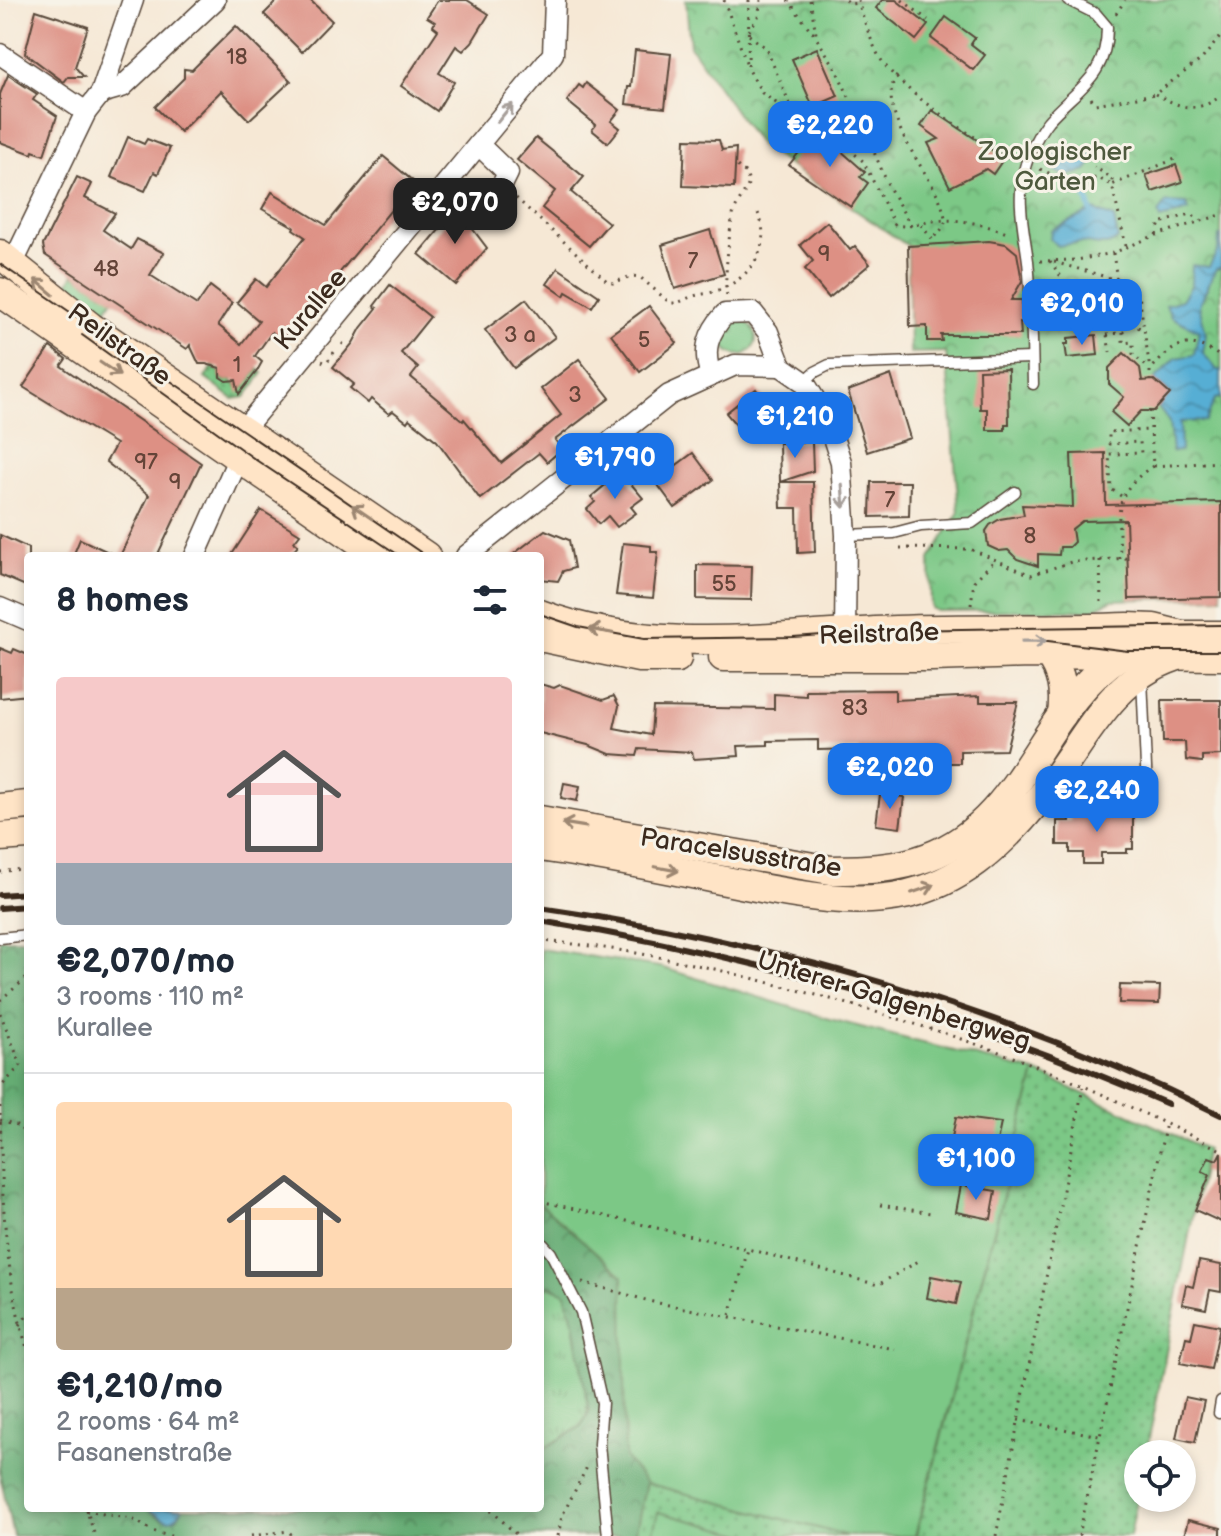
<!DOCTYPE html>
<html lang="en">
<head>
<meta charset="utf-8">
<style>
  :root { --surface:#fff; --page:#f6f6f7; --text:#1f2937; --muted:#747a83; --line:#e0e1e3; --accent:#1a73e8 }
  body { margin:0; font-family:"Balsamiq Sans",sans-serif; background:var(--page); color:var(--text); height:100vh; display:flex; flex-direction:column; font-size:30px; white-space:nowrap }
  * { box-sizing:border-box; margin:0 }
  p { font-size:26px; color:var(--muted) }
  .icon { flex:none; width:44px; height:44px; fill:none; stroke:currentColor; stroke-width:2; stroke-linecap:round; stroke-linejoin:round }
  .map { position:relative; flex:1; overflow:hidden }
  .side { position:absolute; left:24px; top:552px; width:520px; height:960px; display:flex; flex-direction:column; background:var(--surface); border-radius:8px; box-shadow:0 4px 12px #0003 }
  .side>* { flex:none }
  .fabs { position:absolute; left:1124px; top:1440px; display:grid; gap:16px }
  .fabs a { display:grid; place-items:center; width:72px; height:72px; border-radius:50%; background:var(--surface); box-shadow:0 4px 12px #0003; font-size:40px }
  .price { position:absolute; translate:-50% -68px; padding:0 18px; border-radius:16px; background:var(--accent); color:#fff; font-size:26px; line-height:52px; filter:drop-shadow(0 2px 4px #0008) }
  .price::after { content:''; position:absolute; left:50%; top:48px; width:24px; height:18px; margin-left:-12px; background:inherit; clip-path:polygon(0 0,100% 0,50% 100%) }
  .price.current { background:#222; color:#fff }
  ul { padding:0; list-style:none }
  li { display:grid; align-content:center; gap:16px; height:424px; padding:0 32px }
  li+li { border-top:2px solid var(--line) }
  li span { display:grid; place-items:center; height:248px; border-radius:8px; color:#555 }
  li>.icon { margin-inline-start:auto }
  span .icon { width:144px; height:144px; fill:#fffc; stroke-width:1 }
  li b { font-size:34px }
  h2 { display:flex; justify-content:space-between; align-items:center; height:96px; padding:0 32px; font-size:34px }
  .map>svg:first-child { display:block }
  .grass { fill:url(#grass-tufts); stroke:#5c7952; stroke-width:2 }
  .forest { fill:url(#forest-crowns); stroke:#506b48; stroke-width:2 }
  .park { fill:url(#park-crowns); stroke:#5c7952; stroke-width:2 }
  .garden { fill:url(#garden-dots); stroke:#5c7952; stroke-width:2 }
  .pitch { fill:#7cc886; stroke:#5c7952; stroke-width:2 }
  .water { fill:url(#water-waves); stroke:#496c79; stroke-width:2 }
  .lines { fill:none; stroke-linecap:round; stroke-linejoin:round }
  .stream { stroke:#57aed4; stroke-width:6 }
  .building { fill:#dd9084 }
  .lane-casing { stroke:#574639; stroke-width:13 }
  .street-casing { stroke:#574639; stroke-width:23 }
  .secondary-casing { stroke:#574639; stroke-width:31 }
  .path { stroke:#574639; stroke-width:3; stroke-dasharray:2 6; stroke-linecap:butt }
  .lane { stroke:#fff; stroke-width:10 }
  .street { stroke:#fff; stroke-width:20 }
  .secondary { stroke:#ffe4c6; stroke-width:28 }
  .tram { stroke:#3b2a1e; stroke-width:2 }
  .rail { stroke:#3b2a1e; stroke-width:6 }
  .oneway { stroke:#a79f9a }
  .oneway2 { stroke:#9d8772 }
  .labels { text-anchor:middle; stroke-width:6; stroke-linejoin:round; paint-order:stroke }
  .number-label { font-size:22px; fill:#644438 }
  .park-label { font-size:26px; fill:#4e593d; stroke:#f7f3e8 }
  .street-label { font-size:26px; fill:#3b2a1e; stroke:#f7f3e8 }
</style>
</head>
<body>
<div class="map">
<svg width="1221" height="1536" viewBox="0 0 1221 1536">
  <defs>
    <pattern id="grass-tufts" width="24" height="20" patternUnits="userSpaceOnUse" patternTransform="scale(2)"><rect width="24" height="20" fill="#7cc886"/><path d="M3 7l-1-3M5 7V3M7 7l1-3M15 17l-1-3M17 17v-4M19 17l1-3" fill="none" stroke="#67a36d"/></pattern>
    <pattern id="forest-crowns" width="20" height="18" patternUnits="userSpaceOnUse" patternTransform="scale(2)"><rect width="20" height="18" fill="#65ac73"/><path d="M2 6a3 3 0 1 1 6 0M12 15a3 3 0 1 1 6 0" fill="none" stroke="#548c5e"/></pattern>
    <pattern id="park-crowns" width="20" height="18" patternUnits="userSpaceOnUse" patternTransform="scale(2)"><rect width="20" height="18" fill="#7cc886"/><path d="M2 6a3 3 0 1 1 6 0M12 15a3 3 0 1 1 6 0" fill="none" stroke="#67a36d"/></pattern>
    <pattern id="garden-dots" width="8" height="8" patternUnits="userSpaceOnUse" patternTransform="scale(2)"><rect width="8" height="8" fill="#7cc886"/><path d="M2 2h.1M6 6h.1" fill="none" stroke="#67a36d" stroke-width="1.8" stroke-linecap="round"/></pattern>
    <pattern id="water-waves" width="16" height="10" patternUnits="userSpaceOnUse" patternTransform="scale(2)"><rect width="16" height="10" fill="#57aed4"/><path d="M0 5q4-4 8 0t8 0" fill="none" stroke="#498eab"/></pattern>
  </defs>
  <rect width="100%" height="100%" fill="#f7f3e8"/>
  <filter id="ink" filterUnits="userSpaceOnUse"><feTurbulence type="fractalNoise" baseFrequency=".0125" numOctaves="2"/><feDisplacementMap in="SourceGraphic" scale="16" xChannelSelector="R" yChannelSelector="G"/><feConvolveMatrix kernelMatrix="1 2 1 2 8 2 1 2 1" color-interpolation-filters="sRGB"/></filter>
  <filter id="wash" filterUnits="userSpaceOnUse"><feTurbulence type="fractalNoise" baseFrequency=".006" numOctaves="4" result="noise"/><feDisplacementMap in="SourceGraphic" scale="32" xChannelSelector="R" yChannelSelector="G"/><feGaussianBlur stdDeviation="1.8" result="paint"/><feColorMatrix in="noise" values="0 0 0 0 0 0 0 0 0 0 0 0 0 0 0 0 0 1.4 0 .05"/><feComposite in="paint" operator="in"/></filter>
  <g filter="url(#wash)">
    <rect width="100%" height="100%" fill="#f6e8d5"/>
    <g class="grass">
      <polygon points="74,274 113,299 106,310 68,284"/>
      <circle cx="739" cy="338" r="17"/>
      <polygon points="550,1286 565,1293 574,1323 589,1412 580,1427 540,1451 540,1289"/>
    </g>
    <polygon class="forest" points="0,939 28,939 28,1508 145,1508 162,1519 177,1518 183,1508 540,1508 540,1451 580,1427 589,1412 574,1323 565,1293 550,1286 540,1289 540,1203 623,1276 646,1483 635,1536 13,1536 0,1475"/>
    <polygon class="park" points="686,0 1221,0 1221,597 1112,600 1092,610 936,611 931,608 930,559 959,512 946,352 910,353 908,246 759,145 690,46"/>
    <g class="garden">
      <polygon points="213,367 220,372 220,377 226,381 230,379 238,388 245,387 245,383 257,372 257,368 263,373 245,397 233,399 205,378"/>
      <polygon points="1035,1072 1206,1149 1146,1454 1138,1454 1138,1495 1130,1536 916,1536"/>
      <polygon points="646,1483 848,1536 635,1536"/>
    </g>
    <g class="pitch">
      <polygon points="540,949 660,967 830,1019 1035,1072 915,1536 848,1536 646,1483 625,1458 623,1276 540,1203"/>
      <polygon points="658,1512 750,1536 652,1536"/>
    </g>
    <g class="water">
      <polygon points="1084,151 1095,158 1087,171 1066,176 1054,170 1050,161 1055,160 1055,155"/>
      <polygon points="1166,203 1187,204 1189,211 1160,219 1158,213"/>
      <path d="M1094,210L1114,218L1118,239C1107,249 1099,244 1085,243C1077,242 1066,245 1057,246L1050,239L1051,230Z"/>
      <polygon points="1219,236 1221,236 1221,268 1216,269 1199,305 1206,333 1203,353 1217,370 1221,370 1221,398 1215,399 1206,421 1180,422 1181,451 1172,452 1169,422 1158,407 1169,394 1154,380 1176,358 1194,355 1199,331 1171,317 1166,305 1182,300 1191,286 1192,265 1209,267 1218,250"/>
      <path d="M145,1508H183C170,1532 161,1514 145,1508Z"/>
    </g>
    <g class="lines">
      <polyline class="stream" points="1082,184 1091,211"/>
    </g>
    <g id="blocks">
      <g class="building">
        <polygon points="278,0 310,0 332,21 302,52 264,14"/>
        <polygon points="438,0 467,0 489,14 472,42 463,51 456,46 439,73 454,82 437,111 401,86 438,30 433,26 435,22 427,17"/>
        <polygon points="882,0 896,0 928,25 916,40 876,8"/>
        <polygon points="36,10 88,27 75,67 84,77 68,77 64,82 25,53"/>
        <polygon points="946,17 975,38 971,44 985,55 973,70 931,38"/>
        <polygon points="236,26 291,81 249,120 221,91 180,132 155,107 184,78 184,69 192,70"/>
        <polygon points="817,48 838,96 813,107 792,59"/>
        <polygon points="635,50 671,54 665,108 626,104 628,87 631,87"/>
        <polygon points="8,75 37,94 33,100 57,116 44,155 33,151 32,154 0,142 0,94"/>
        <polygon points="586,83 620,110 611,121 620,128 608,143 592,130 596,125 567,101 579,85 583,88"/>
        <polygon points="932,110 1004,158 993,174 986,169 950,187 928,143 939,139 921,126"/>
        <polygon points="822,134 865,172 860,177 868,183 851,207 789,165 813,135"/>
        <polygon points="128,137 144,144 147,139 170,148 158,174 154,172 145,191 111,177"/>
        <polygon points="536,138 584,177 571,192 609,223 589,246 542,208 555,191 517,160"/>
        <polygon points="685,139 719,140 722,150 736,148 734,188 683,186"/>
        <polygon points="383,156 414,182 318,299 314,296 285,336 278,337 272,332 255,356 262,362 257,371 239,394 236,380 226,381 220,377 220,368 206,364 199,364 190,345 187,349 45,255 43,245 77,177 92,184 85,198 115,213 103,230 131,249 137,239 164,253 150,275 197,305 210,286 232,303 218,325 241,344 259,321 237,302 256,279 266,287 305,237 293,229 294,227 262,209 272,192 326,225"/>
        <polygon points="1176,165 1182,182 1152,192 1146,175"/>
        <polygon points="460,205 479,221 472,228 487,248 456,285 419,254"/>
        <polygon points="827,222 850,250 855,246 870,264 829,298 805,269 813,261 800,245"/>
        <polygon points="710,230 724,274 675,289 662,245"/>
        <polygon points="989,241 1006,244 1017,253 1022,281 1011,300 1022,300 1024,322 1020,322 1021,335 941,335 942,341 927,341 927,326 910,327 908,246"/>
        <polygon points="558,268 599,296 592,307 566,292 564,296 547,284"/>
        <polygon points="390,285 430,317 401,353 418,368 411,377 463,421 464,419 501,463 561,415 541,389 579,359 610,398 555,440 562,449 547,462 539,453 480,499 437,441 409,419 407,422 393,411 389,414 371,399 368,403 350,388 354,384 333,367 353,343 361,328 377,308 374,306"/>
        <polygon points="526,299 555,337 514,368 485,330"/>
        <polygon points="649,306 677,343 640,372 611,334"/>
        <polygon points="1096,335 1098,355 1067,358 1065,344 1068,344 1068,338"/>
        <polygon points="50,347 66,359 61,366 201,463 157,556 120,556 149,495 106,462 116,444 23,387"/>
        <polygon points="1124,353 1140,368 1142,381 1154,380 1170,394 1154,411 1141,411 1127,426 1111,412 1124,397 1109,384 1109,368"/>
        <polygon points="1008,369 1009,424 1005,424 1005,430 987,430 987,409 980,409 979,370"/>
        <polygon points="891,375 910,438 867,452 848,391"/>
        <polygon points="756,389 776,414 747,438 726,413"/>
        <polygon points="812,442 813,471 780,482 779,443"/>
        <polygon points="693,453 713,480 675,508 655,481"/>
        <polygon points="1105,453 1106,505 1221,502 1221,597 1129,599 1126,520 1082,521 1072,529 1074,542 1069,547 1060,547 1059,555 1038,554 1038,566 1017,559 1008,550 999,551 988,546 986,531 990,525 1000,519 1024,515 1022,505 1073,507 1071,454"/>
        <polygon points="621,472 643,498 631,507 636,513 617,527 608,516 599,524 587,509 595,502 591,497"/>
        <polygon points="780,482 813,482 815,552 798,553 797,508 781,508"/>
        <polygon points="871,482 910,482 909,516 870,517"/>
        <polygon points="261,510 300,534 294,542 298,545 289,556 231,556"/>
        <polygon points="545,530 569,540 574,568 563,571 558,581 540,579 540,556 511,556"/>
        <polygon points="0,535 28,548 28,587 0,575"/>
        <polygon points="80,539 117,556 73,556"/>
        <polygon points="623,543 651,546 651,552 658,552 653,598 616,595"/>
        <polygon points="697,565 752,566 751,600 697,599"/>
        <polygon points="0,648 12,653 14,649 28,655 28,695 0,698"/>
        <polygon points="540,684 554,688 560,685 603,700 614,696 619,706 614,728 651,735 653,707 774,709 774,694 806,696 806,691 895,690 895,700 980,696 980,702 1018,702 1006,750 960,751 960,763 946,763 945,761 874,764 874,754 859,755 859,749 818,750 818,740 768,741 768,745 738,746 739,756 694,759 692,752 639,749 637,756 610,754 588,745 540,733"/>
        <polygon points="1162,700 1221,700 1221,755 1202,756 1202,762 1186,760 1185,742 1163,742"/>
        <polygon points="564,783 580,786 577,801 561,798"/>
        <polygon points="880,794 904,797 900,828 876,825"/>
        <polygon points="1087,809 1133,814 1133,849 1127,849 1127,853 1101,853 1101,864 1083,864 1083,853 1070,853 1070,845 1057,845 1057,821 1070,821 1070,812 1087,812"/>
        <polygon points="1120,985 1160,986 1159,1004 1119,1003"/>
        <polygon points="956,1117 1001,1123 995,1152 966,1147 963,1166 947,1163"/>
        <polygon points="1221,1152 1221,1222 1195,1210 1210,1175 1202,1171 1209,1157 1217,1160"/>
        <polygon points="961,1185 996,1191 991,1219 956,1212"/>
        <polygon points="1199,1261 1221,1265 1221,1292 1210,1290 1206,1309 1182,1304 1186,1285 1193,1287"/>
        <polygon points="931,1276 961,1282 956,1304 927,1298"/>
        <polygon points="1195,1321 1220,1326 1211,1369 1180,1363 1186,1337 1191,1338"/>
        <polygon points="1185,1397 1204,1401 1195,1442 1176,1438"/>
        <polygon points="1188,1520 1221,1528 1221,1536 1184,1536"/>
      </g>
    </g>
  </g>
  <g filter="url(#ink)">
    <use href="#blocks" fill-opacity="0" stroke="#574639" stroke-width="2"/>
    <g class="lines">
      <defs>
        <g id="lane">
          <polyline points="804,382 815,372 829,365 1032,358"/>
          <path d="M1033,384C1032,343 1032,302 1028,261C1024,230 1015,196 1026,164C1030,151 1039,132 1048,121C1077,88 1107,78 1107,27L1096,14L1068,0"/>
          <polyline points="846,535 894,533 921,526 972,523 1015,492"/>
          <polyline points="1142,678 1147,790"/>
          <polyline points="0,938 28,935"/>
          <polyline points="540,1241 551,1253 581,1312 602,1403 599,1444 608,1536"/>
          <polyline points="1219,1413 1221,1401"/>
        </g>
        <g id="street">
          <polyline points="0,54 86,112"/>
          <polyline points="101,93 122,87 215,0"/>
          <polyline points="479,145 508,173 503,183"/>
          <polyline points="13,263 86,112 101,93 133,0"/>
          <polyline points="781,366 804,382 827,419 841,462 846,535 845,635"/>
          <path d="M711,375C702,350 708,333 725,314L753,313L768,332L781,366"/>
          <polyline points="242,431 553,54 555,0"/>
          <polyline points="195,556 239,457"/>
          <polyline points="466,556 669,395 735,365 781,366"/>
          <polyline points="0,608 28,620"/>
        </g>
        <g id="secondary">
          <polyline points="0,254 91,327 426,556"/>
          <polyline points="0,292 380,556"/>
          <path d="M540,614C653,657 779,635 896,630C973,627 1051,630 1128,627L1154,628L1182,635H1221"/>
          <polyline points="540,637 639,658 677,658"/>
          <path d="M1048,654C1062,673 1065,692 1062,715"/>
          <polyline points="723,657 932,657 1030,654 1221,656"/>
          <polyline points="0,808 28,805"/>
          <path d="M540,820L831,870C864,870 897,869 928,857C1026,820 1040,708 1119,656C1138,643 1160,639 1182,635"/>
          <polyline points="0,837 28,835"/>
          <path d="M540,847C604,856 667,869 731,882C876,912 949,916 1047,789C1086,739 1110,679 1175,657"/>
        </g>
      </defs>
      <use href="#lane" class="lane-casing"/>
      <use href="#street" class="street-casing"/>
      <use href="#secondary" class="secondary-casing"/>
      <g class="path">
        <polyline points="724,0 747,65"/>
        <polyline points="749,0 748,68 762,93 792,114"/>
        <polyline points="788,0 815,36"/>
        <polyline points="810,0 817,39 834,65 865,131 854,135 841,104"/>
        <polyline points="846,0 850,4 858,3"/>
        <path d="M858,0C861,13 873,47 880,58C901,92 978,141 1014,160"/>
        <polyline points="902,0 928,20"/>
        <polyline points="1116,14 1125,0"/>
        <polyline points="749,31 758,17 761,0"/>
        <path d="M749,35L766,48L795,116L818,123L863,161L895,225C912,228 917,223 933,221C959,218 985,224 1009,234"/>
        <path d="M897,76C874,107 925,168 938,196C942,204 944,213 946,221L941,230L932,239"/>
        <path d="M1155,94C1182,108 1195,114 1221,96"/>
        <polyline points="1091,98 1095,104 1155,94 1202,59 1221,36"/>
        <polyline points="818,123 831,118 841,104"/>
        <polyline points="865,131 889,187 912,228"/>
        <polyline points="1040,169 1067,181 1098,178 1112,185 1112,178 1094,167"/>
        <path d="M516,198L608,282L613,283L631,276L640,277L670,303C681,304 685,298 694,296C700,294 707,294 713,292C748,282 774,248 758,213"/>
        <polyline points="921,225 936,244"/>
        <polyline points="1156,235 1160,223 1191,214 1201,220"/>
        <polyline points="1126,246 1112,185 1175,159"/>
        <polyline points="1113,253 1117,280"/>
        <polyline points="1040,261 1077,260 1113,253 1156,235 1221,215"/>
        <polyline points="1050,261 1069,288 1145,331"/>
        <polyline points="1054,262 1117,280 1139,295 1150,370"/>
        <polyline points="1044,280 1055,308 1073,326 1100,324 1107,335 1110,352"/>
        <path d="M727,295C723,286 730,223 734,212C738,202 745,193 749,183L746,173L737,166"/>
        <polyline points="1107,335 1123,332 1123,343 1133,342 1133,354 1147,367"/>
        <polyline points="342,343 348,349"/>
        <polyline points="322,361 326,363 335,351"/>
        <path d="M1150,381V370C1176,343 1187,334 1221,357"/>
        <polyline points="1150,411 1153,466 1221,462"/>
        <polyline points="1121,496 1111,489 1109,454 1141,453 1140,442 1109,444 1109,432 1151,430"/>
        <polyline points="900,548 970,549 1031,575 1071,562 1128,558"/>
        <path d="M1120,559C1119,514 1111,493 1153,466"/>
        <polyline points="1100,560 1101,604"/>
        <polyline points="971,605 974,581 994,561"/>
        <polyline points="0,872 28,868"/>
        <path d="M540,941C622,947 699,964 778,985C845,1002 911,1022 976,1044C1060,1072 1141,1112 1221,1150"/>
        <polyline points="0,1000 28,977"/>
        <polyline points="0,1013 21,1065 0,1088"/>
        <path d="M0,1106C2,1187 3,1273 28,1351"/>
        <polyline points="0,1120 20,1126 28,1141"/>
        <polyline points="540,1201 748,1249 878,1285 922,1259"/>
        <polyline points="880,1205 931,1213"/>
        <polyline points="582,1282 653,1302 895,1349"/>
        <polyline points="730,1315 748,1249"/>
        <polyline points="20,1325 28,1314"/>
        <polyline points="1018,1420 1099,1436"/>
        <polyline points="86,1508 95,1536"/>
        <polyline points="483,1508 493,1512 518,1536"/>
        <polyline points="86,1511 132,1519 157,1533 171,1536"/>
        <polyline points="251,1536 288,1531 293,1536"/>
        <polyline points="558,1536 562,1516 587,1467"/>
        <polyline points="996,1536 1083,1087"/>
        <polyline points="1079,1536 1166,1123"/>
      </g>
      <use href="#lane" class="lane"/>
      <use href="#street" class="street"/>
      <use href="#secondary" class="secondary"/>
      <g class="tram">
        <polyline points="0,264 426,556"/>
        <polyline points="82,335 256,460 400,556"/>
        <polyline points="540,614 578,627 644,639 793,637 896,630 1221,625"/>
        <polyline points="1030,641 1048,641 1128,651 1221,651"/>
      </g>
      <g class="rail">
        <polyline points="0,895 28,893"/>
        <polyline points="0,908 28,906"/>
        <path d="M540,908C774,941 1009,1010 1221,1115"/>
        <path d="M540,921C761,957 963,1015 1168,1104"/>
      </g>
    </g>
    <defs><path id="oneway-shaft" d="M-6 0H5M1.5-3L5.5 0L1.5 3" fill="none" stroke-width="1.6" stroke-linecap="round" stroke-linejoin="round" transform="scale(2)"/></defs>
    <g class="oneway">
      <use href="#oneway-shaft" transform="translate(505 113) rotate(-51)"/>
      <use href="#oneway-shaft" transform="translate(843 496) rotate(86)"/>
      <use href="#oneway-shaft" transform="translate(1034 641) rotate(-1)"/>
    </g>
    <g class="oneway2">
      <use href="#oneway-shaft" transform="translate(44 287) rotate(-140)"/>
      <use href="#oneway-shaft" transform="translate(110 369) rotate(34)"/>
      <use href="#oneway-shaft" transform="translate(362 512) rotate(-146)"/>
      <use href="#oneway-shaft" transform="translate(601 631) rotate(-169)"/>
      <use href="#oneway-shaft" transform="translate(574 825) rotate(-171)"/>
      <use href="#oneway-shaft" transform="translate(667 869) rotate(11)"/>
      <use href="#oneway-shaft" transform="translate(923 889) rotate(-19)"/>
    </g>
  </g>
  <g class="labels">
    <g class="number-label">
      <text x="237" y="64">18</text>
      <text x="824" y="261">9</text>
      <text x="693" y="268">7</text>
      <text x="106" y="276">48</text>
      <text x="520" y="342">3 a</text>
      <text x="644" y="347">5</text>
      <text x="237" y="372">1</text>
      <text x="575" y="402">3</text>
      <text x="146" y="469">97</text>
      <text x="175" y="489">9</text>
      <text x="890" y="507">7</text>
      <text x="1030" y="543">8</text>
      <text x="724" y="591">55</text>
      <text x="855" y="715">83</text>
    </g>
    <g class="park-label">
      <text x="1055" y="160">Zoologischer<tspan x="1055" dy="30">Garten</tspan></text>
    </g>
    <g class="street-label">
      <text transform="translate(310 309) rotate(-50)" y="9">Kurallee</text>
      <text transform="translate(120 344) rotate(36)" y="9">Reilstraße</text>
      <text transform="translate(879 633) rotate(-2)" y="9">Reilstraße</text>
      <text transform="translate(741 852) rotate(9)" y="9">Paracelsusstraße</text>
      <text transform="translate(894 1000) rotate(17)" y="9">Unterer Galgenbergweg</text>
    </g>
  </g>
</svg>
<div class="fabs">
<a><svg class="icon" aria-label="locate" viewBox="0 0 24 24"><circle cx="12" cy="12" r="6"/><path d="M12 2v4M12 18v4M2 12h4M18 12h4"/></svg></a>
</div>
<b class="price" style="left:830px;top:169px">€2,220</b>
<b class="price current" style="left:455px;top:246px">€2,070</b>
<b class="price" style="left:1082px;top:347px">€2,010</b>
<b class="price" style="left:795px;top:460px">€1,210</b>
<b class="price" style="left:615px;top:501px">€1,790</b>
<b class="price" style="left:890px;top:811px">€2,020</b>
<b class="price" style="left:1097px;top:834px">€2,240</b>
<b class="price" style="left:976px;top:1202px">€1,100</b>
<section class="side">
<h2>8 homes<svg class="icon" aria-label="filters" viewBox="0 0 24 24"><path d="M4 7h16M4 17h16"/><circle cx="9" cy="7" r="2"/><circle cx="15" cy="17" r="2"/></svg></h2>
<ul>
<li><span style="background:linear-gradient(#f6c9c9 75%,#9aa5b1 0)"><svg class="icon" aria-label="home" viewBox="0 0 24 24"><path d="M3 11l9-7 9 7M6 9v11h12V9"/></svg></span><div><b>€2,070/mo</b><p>3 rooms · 110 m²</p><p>Kurallee</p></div></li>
<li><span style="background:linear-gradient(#ffd9b3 75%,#b9a48a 0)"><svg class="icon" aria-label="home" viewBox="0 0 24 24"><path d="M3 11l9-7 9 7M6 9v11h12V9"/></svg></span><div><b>€1,210/mo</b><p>2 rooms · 64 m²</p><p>Fasanenstraße</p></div></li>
</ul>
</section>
</div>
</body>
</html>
